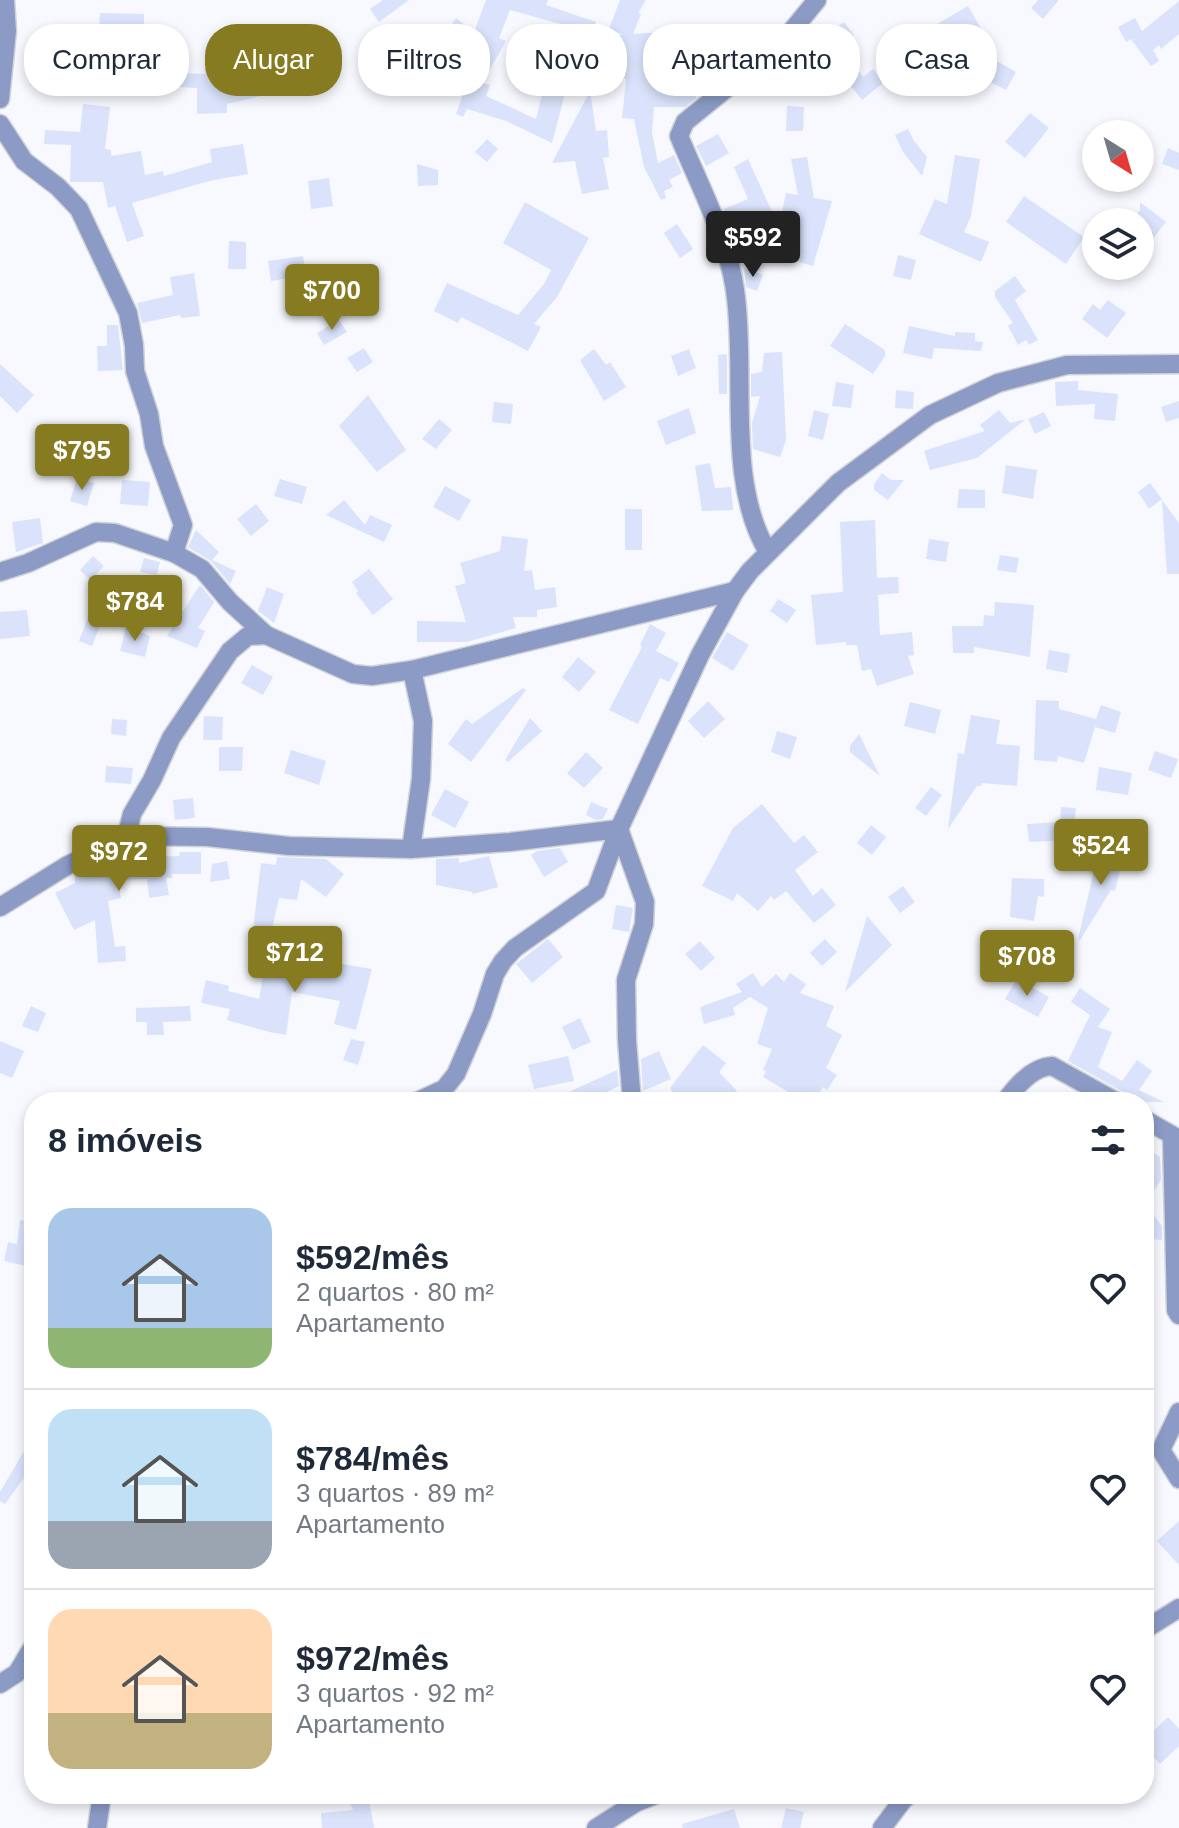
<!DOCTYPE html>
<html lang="pt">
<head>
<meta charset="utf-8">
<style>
  :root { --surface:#fff; --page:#f6f6f7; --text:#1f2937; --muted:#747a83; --line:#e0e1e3; --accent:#877b21 }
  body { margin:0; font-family:Helvetica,sans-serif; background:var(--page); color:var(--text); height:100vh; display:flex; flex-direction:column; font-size:30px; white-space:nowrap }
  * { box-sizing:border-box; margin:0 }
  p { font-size:26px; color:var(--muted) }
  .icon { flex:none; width:44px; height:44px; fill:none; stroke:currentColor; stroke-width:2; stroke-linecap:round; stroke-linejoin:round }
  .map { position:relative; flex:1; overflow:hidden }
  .side { position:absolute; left:24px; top:1092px; width:1130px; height:712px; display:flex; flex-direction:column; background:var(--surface); border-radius:32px; box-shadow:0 4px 12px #0003 }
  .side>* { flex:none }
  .hud { position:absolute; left:24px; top:24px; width:1132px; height:72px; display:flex; gap:16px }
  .needle { width:52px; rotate:143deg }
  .tools { position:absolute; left:1082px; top:120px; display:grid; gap:16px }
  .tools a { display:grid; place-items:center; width:72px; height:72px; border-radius:50%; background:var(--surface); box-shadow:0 4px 12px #0003; font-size:40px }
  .price { position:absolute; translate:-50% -68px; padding:0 18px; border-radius:8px; background:var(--accent); color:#fff; font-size:26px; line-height:52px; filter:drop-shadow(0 2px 4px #0008) }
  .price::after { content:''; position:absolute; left:50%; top:48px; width:24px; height:18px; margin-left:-12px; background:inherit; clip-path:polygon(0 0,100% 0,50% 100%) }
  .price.active { background:#222; color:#fff }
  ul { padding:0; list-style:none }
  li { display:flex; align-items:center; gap:24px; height:200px; padding:0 24px }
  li+li { border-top:2px solid var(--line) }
  li span { display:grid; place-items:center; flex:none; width:224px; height:160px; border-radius:24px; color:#555 }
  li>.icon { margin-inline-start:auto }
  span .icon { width:96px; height:96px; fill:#fffc; stroke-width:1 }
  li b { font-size:34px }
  h2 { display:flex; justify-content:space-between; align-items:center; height:96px; padding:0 24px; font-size:34px }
  .pill { padding:0 28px; border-radius:32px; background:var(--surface); box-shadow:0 4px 12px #0003; font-size:28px; line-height:72px }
  .pill.active { background:var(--accent); color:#fff }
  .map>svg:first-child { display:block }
  .building { fill:#dae3fb }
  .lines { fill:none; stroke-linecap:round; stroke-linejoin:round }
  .street-casing { stroke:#d0d3d8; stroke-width:21 }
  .street { stroke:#8c9bc6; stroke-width:18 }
</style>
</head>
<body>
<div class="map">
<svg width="1179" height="1828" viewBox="0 0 1179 1828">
  <rect width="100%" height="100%" fill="#f7f9fe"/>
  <g class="building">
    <polygon points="383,0 409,0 379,22 370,9"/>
    <polygon points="486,0 548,0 546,5 596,22 593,33 510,10 499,38 506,41 482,83 490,85 486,96 536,119 543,90 548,91 560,50 575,55 568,74 570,75 552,143 506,121 467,109 463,117 456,114 475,59 443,36 456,18 474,32"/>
    <polygon points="620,0 646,0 638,13 641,14 633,34 680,31 683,74 696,64 696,98 685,107 654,107 652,132 658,163 674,155 682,173 669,180 673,187 664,191 666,198 661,200 644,167 634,119 622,118 626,79 603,67 620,35 624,35 609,29"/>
    <polygon points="1038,0 1059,0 1043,19 1031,8"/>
    <polygon points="1179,1 1179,34 1161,49 1159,45 1153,50 1159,61 1151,66 1131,39 1126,42 1118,27 1135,18 1142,31"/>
    <polygon points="968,6 983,32 956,47 951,67 932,62 935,52 925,31"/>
    <polygon points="100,13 144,14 144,36 99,35"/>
    <polygon points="844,22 854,35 831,52 821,38"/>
    <polygon points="330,33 332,49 317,51 319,62 301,64 298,37"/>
    <polygon points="398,40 420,59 404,77 382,57"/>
    <polygon points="722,45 736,65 717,81 702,60"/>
    <polygon points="990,57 1016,72 1006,90 979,76"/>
    <polygon points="854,65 863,77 873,69 883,83 862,100 842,75"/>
    <polygon points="225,68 226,89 261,81 265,95 227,104 227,113 197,114 197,88 139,85 140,72 205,74 205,69"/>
    <polygon points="590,91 596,131 607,130 609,157 603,158 609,189 582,194 575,161 552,163"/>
    <polygon points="83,104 110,107 105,149 111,150 111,156 141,151 145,175 163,171 164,176 212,162 210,149 243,144 248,174 209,181 132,203 144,236 127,242 115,206 108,208 103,182 70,182 71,145 44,144 45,130 80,132"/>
    <polygon points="787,106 804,107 803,131 786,131"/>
    <polygon points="1030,113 1049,128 1025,158 1005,142"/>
    <polygon points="908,129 914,141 927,157 922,176 903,152 895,135"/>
    <polygon points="718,134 729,153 706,166 696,146"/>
    <polygon points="487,139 498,149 487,162 475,152"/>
    <polygon points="1168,148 1179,153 1179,170 1162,164"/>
    <polygon points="955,155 980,159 971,216 964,232 989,242 981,262 919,234 935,199 947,204"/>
    <polygon points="807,157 814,198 832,201 813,266 796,261 800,245 790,243 796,220 779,227 786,193 798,195 791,159"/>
    <polygon points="748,159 779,227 737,246 724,209 748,199 734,167"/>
    <polygon points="417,164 438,170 438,185 418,186"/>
    <polygon points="329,178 333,206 311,209 308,181"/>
    <polygon points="1024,196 1084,237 1066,264 1006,222"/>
    <polygon points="525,202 589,238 557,297 534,324 541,327 528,351 461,317 458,323 434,311 447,283 518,315 544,284 551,270 503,243"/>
    <polygon points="1140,202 1166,222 1148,245 1140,239 1140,222 1131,222 1140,210"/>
    <polygon points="677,224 693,249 680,258 664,233"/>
    <polygon points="229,241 246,242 246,269 228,269"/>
    <polygon points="898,255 916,260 911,280 893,276"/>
    <polygon points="303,256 306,275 271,281 268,261"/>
    <polygon points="744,268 763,275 757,291 746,287"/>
    <polygon points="194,273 200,316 181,318 180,315 142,323 137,303 173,295 170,277"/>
    <polygon points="1015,276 1026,291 1015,300 1038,340 1029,345 1026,340 1018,345 1008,326 1013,323 995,297 995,291"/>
    <polygon points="1108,300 1126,313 1107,338 1082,319 1093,304 1100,310"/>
    <polygon points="339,320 347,332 324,345 317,333"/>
    <polygon points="845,324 885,350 885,356 873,374 830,346"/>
    <polygon points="107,325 118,325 123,370 98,371 97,346 107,346"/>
    <polygon points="909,326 955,336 955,332 975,333 975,341 983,342 981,351 934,348 932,359 903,353"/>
    <polygon points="364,348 373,362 357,372 347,358"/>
    <polygon points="594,349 606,365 610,362 626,387 604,401 580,360"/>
    <polygon points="689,349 696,368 678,376 671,356"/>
    <polygon points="782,352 786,440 780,457 753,449 752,423 760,396 751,397 751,374 762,372 764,353"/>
    <polygon points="727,354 727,394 719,394 718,355"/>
    <polygon points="0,364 34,395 17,413 0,396"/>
    <polygon points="1078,381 1078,390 1118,394 1115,421 1094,419 1095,404 1056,406 1055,382"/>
    <polygon points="836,382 854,385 851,408 832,406"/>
    <polygon points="896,390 914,392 913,409 895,408"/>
    <polygon points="368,395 406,450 377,472 339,426"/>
    <polygon points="1179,401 1179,418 1166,422 1161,407"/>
    <polygon points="494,402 513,404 511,424 492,422"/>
    <polygon points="689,408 696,433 666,445 657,421"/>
    <polygon points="814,410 829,414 823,440 808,436"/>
    <polygon points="999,410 1010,423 1026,419 977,458 930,470 924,451 985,431 980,425"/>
    <polygon points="1044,412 1051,426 1035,434 1028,419"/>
    <polygon points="439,419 452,430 436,449 422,439"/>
    <polygon points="710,463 715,488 731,487 733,510 702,511 695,466"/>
    <polygon points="1006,465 1037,470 1033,499 1002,493"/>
    <polygon points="882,473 891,480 904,480 888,500 874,490 874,484"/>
    <polygon points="77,478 94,483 87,506 70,501"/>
    <polygon points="280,479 307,487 302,504 274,496"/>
    <polygon points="122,480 150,482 148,506 120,504"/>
    <polygon points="1150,483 1162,499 1149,509 1138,492"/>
    <polygon points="445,486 471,500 459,521 433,507"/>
    <polygon points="959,489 985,490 985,508 957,508"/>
    <polygon points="344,500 365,525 370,515 392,525 384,542 326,515"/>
    <polygon points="1162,500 1179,523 1179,574 1167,574"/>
    <polygon points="256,504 269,521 251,536 237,519"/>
    <rect x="625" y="509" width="17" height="41"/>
    <polygon points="40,518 43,543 16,552 12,522"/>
    <polygon points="875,520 877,578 898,577 899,593 878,595 880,635 912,632 914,655 908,656 914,674 877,686 871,669 862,671 857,645 846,645 846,642 816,645 811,595 843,592 840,522"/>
    <polygon points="196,530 219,552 212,560 236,571 230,584 211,561 188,547"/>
    <polygon points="502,536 528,539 524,571 532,570 535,590 555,587 557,607 537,610 537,617 513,617 516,628 467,642 417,642 417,621 466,622 455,586 466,583 460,563 500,551"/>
    <polygon points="929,539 949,542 946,562 926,559"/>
    <polygon points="1000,555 1019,558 1016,573 997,570"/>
    <polygon points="93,556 104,566 90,580 80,570"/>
    <polygon points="144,558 160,562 157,575 140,572"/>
    <polygon points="369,569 393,599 373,615 356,593 358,591 352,582"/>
    <polygon points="200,585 214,602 198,628 205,631 197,648 167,636"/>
    <polygon points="267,587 284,594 274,623 258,611"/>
    <polygon points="778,599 796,610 787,623 770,611"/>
    <polygon points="995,602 1034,605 1030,657 974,647 974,653 953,653 952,626 983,626 984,615 994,616"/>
    <polygon points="27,610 30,636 0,639 0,612"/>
    <polygon points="90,612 103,618 92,646 79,641"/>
    <polygon points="650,624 666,633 656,651 679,663 669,682 660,678 638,724 609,710 642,647 640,645"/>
    <polygon points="126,627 150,636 145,657 120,651"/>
    <polygon points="727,632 749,645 733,671 712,658"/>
    <polygon points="1049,650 1070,654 1067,673 1046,669"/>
    <polygon points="578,657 596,672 579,692 562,677"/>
    <polygon points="252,665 273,677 263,695 241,683"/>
    <polygon points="523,688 526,690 471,762 448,744 466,719 472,724"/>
    <polygon points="1036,700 1059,701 1059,709 1096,719 1101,705 1121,712 1115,733 1095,727 1084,763 1058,756 1057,762 1034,760"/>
    <polygon points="708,701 725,719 704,738 688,721"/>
    <polygon points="910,702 941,710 935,734 904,726"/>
    <polygon points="971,715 1000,720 996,744 1020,746 1017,786 982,783 981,786 977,786 948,829 958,753 964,754"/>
    <polygon points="204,716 223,717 222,740 203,740"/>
    <polygon points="530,718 542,731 508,762 505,760"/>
    <polygon points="112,719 127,720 126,736 111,734"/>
    <polygon points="777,731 797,737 790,759 771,752"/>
    <polygon points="859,734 880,776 850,752 850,746"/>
    <polygon points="219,747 243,747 242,771 219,771"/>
    <polygon points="291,750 326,761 319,785 284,773"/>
    <polygon points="1155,751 1178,759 1171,778 1148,770"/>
    <polygon points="586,752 603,768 584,788 567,773"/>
    <polygon points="106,766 133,768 131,784 105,782"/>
    <polygon points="1099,767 1132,773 1128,795 1096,790"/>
    <polygon points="931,787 942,795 926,816 915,808"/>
    <polygon points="445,789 469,802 455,828 431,815"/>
    <polygon points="193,798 195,818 175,820 173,800"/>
    <polygon points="591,802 608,809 603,819 596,820 586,815"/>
    <polygon points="762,804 794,843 804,835 818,852 795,870 813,896 822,888 836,905 814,923 786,891 774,900 771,896 758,911 737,893 733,901 702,886 733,828"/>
    <polygon points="1061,807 1076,808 1072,840 1029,842 1027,824 1060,822"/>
    <polygon points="871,825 886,837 872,855 857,843"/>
    <polygon points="560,848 568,862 544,877 531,855 537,851"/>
    <polygon points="180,852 201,852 201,874 172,874 172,878 166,878 169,895 149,898 147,879 118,880 121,898 108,901 115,947 125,946 126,961 98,963 95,920 74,930 55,893 75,883 75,875 121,854 122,858 179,856"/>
    <polygon points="1098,854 1123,858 1115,891 1111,890 1080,940 1078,939"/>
    <polygon points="489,856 498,887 473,894 472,892 436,885 436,859 459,858 459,863"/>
    <polygon points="277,857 326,859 344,874 326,897 301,879 297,900 279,898 271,934 253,930 261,863 276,865"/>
    <polygon points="227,861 230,879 210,882 212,864"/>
    <polygon points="1012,878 1044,879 1044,897 1038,896 1034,921 1010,917"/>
    <polygon points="903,886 915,902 900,913 888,897"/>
    <polygon points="616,905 633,908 629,932 612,929"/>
    <polygon points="867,916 892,945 845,992"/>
    <polygon points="548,939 563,957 532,983 516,964"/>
    <polygon points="825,939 837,952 822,966 810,953"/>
    <polygon points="700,941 715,958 701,971 685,954"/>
    <polygon points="301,948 315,951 314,959 372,969 356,1030 334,1024 340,1001 292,992 286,1035 269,1032 227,1020 230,1009 201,1003 206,980 229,986 228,991 259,999 264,969 297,974"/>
    <polygon points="753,973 762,987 776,974 784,982 790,973 806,984 800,993 834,1006 826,1026 842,1035 826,1068 837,1075 827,1090 823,1087 813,1102 805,1102 763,1077 766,1071 763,1070 772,1049 757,1044 768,1008 750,997 733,1008 735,1015 704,1024 700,1007 742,992 736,984"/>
    <polygon points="1017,979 1049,997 1038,1017 1005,999"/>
    <polygon points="1080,988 1110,1009 1098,1027 1112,1032 1098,1067 1122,1081 1137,1060 1152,1071 1139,1090 1164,1102 1129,1102 1123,1092 1068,1061 1090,1015 1071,1002"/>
    <polygon points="31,1006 46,1013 38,1032 22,1026"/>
    <polygon points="190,1006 191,1021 163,1022 164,1035 147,1035 147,1022 136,1022 136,1008"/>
    <polygon points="580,1018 591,1042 573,1050 562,1027"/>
    <polygon points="351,1039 365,1042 358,1065 343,1060"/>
    <polygon points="0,1041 24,1051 12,1078 0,1073"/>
    <polygon points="703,1045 726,1063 719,1072 737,1091 726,1102 678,1102 670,1088"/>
    <polygon points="659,1051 671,1079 643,1091 641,1059"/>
    <polygon points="568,1056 574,1081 534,1089 528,1065"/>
    <polygon points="617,1070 619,1086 586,1102 576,1102 571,1091"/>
    <polygon points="1144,1146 1160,1157 1161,1180 1145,1204 1162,1226 1162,1240 1152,1239 1144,1212"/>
    <polygon points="20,1220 34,1222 34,1268 4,1261 8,1242 17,1244"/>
    <polygon points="24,1451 34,1456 34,1485 23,1479 5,1504 0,1501 0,1492"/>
    <polygon points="1179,1521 1179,1565 1157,1541"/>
    <polygon points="1168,1717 1179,1729 1179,1746 1160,1764 1144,1747 1144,1740"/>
    <polygon points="346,1794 368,1794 374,1828 322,1828 321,1813 353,1810"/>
    <polygon points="786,1808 804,1812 800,1828 781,1828"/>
    <polygon points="734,1809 740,1828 683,1828 682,1824"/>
  </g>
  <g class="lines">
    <defs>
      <g id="street">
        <polyline points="0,99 7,31 5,0"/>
        <polyline points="0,124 24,161 58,187 79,209 128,313 134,345 135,371 149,414 154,446 183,525 174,553"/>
        <path d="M768,552C726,483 746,378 736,298C730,242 700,187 679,136L685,122L780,45L817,0"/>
        <polyline points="0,572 28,563 96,532 115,533 174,553 202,569 230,602 266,635"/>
        <polyline points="619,829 645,902 644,924 626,980 627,1041 632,1102"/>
        <polyline points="131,836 129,826 132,814 152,780 171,738 230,651 248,636 266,635 353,674 372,676 412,670 735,591"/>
        <polyline points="411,849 421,779 423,721 412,670"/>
        <polyline points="0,907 68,865 131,836 207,837 289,846 411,849 510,842 619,829"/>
        <polyline points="416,1102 444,1089 456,1074 482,1014 495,974 503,961 515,948 596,891 619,829 700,655 735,591 750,571 838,483 930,415 998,383 1067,365 1179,364"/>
        <path d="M1005,1102C1016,1086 1033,1067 1052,1066L1117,1102"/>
        <polyline points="1144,1119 1179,1139"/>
        <polyline points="1172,1137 1176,1310 1179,1315"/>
        <polyline points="1179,1412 1161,1450 1179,1479"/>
        <polyline points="1144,1630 1179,1608"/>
        <polyline points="0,1684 17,1673 34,1645"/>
        <polyline points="97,1828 102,1794"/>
        <polyline points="596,1828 637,1802 658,1794"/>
        <polyline points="882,1828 903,1800 910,1794"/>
      </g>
    </defs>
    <use href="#street" class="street-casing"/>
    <use href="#street" class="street"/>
  </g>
</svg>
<div class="tools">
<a><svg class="needle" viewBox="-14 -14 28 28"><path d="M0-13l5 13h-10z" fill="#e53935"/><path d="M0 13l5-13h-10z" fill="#747a83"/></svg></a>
<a><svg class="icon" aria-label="layers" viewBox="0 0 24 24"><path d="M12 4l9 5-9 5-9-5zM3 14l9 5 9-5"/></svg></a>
</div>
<b class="price active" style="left:753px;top:279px">$592</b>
<b class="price" style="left:332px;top:332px">$700</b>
<b class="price" style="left:82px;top:492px">$795</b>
<b class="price" style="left:135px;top:643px">$784</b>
<b class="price" style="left:1101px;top:887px">$524</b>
<b class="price" style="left:119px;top:893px">$972</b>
<b class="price" style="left:295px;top:994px">$712</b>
<b class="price" style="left:1027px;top:998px">$708</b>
<div class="hud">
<a class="pill">Comprar</a>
<a class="pill active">Alugar</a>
<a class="pill">Filtros</a>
<a class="pill">Novo</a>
<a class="pill">Apartamento</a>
<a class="pill">Casa</a>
</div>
<section class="side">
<h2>8 imóveis<svg class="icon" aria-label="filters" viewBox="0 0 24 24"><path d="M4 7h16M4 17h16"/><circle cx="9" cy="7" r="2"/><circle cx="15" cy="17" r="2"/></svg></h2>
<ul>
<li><span style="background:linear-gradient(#a9c7e8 75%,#8fb573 0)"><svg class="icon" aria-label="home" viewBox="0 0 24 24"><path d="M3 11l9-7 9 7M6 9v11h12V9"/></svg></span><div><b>$592/mês</b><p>2 quartos · 80 m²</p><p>Apartamento</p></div><svg class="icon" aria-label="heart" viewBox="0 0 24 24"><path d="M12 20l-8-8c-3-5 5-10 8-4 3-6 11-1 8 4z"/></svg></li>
<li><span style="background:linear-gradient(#bfe0f5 70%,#9aa5b1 0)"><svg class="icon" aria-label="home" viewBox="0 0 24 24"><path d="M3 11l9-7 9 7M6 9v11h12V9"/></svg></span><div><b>$784/mês</b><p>3 quartos · 89 m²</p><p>Apartamento</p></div><svg class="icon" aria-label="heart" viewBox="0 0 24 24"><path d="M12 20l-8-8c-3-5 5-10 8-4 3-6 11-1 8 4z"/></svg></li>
<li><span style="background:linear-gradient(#ffd9b3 65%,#c2b280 0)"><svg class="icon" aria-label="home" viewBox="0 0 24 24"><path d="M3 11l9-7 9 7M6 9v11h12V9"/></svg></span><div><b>$972/mês</b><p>3 quartos · 92 m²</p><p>Apartamento</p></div><svg class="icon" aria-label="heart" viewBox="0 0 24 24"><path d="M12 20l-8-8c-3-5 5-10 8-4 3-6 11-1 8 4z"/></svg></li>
</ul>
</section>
</div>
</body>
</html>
